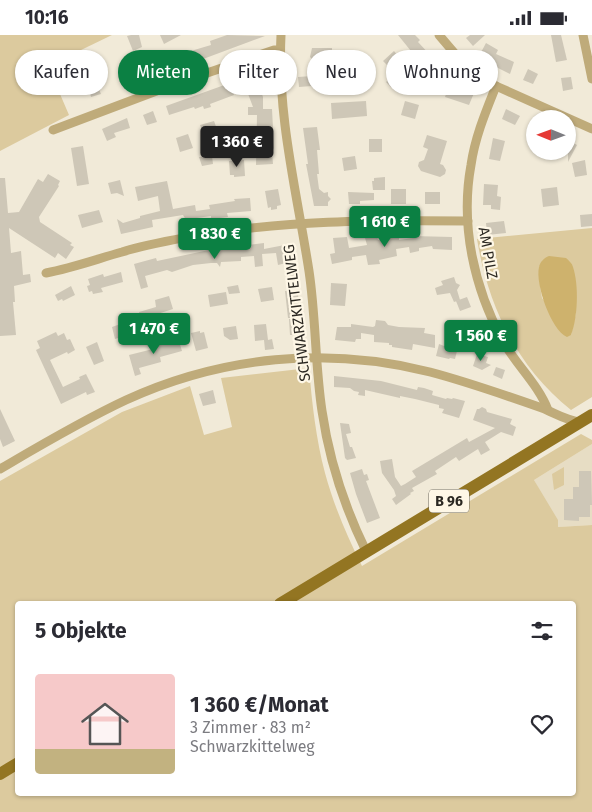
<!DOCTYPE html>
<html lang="de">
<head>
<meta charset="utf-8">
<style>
  :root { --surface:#fff; --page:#f7f7f7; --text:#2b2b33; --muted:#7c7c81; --accent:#0b8043 }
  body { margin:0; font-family:"Fira Sans",sans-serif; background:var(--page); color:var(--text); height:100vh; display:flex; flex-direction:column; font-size:19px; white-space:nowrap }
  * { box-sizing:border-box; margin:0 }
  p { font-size:16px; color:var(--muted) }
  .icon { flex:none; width:28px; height:28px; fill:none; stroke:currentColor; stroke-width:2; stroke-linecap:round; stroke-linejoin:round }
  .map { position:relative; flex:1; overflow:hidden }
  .details { position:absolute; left:15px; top:566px; width:561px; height:195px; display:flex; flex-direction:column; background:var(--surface); border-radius:5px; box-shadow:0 1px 4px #0004 }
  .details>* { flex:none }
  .banner { position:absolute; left:15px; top:15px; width:562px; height:45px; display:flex; gap:10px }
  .needle { width:32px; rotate:271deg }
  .buttons { position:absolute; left:526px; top:75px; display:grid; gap:10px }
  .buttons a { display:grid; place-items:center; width:50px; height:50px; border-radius:50%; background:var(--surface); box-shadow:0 1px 4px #0004; font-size:25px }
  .price { position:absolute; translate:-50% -42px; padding:0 11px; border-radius:5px; background:var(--accent); color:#fff; font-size:16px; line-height:32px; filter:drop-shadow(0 1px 2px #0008) }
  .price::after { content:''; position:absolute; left:50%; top:30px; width:15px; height:11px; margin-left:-8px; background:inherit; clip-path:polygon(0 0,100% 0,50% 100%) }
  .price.on { background:#222; color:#fff }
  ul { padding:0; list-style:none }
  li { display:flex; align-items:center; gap:15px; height:125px; padding:0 20px }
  li span { display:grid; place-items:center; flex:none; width:140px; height:100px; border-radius:5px; color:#555 }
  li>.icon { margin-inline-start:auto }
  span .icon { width:60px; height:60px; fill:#fffc; stroke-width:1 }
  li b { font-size:21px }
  h2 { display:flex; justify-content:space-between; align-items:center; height:60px; padding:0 20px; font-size:21px }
  .tag { padding:0 18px; border-radius:22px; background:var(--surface); box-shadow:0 1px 4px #0004; font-size:18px; line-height:45px }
  .tag.on { background:var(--accent); color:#fff }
  .status { display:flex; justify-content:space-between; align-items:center; height:35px; padding:0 25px; background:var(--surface); direction:ltr }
  .status svg { height:14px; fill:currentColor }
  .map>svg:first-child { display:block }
  .built { fill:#e7ddc4 }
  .green { fill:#dcca9e; fill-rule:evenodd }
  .water { fill:#ceb26d }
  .building { fill:#cec7b7 }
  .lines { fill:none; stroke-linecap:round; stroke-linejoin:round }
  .minor { stroke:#bfab7a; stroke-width:9 }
  .primary { stroke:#937522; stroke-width:12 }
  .labels { text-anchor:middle; stroke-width:4.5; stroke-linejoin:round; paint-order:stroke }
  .shield { fill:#fef7e6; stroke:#6a665d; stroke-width:1 }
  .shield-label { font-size:14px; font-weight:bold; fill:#2b2822 }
  .street-label { font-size:15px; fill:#2b2822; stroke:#fef7e6 }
</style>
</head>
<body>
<div class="status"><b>10:16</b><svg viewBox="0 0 49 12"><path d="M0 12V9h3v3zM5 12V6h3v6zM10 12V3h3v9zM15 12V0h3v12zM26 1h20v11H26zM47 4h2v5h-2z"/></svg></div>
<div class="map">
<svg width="592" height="777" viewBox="0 0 592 777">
  <rect width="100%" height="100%" fill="#f1ead8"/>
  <polygon class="built" points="592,409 592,490 558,492 534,445"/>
  <g class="green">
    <polygon points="0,0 112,0 48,31 69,80 0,116"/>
    <path d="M592,193V362L571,375C517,332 488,271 477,204ZM539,231L573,233L576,278L571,300L542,263L540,251Z"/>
    <path d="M309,333C312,368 316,404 325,438C334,471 347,501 362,531L581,399L592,405V409L534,445L558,485V492L592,490V777H0V446L122,377L190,351L204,400L232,392L221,343ZM18,569H574V759H18Z"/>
    <polygon points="564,432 564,450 554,455 552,439"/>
  </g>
  <path class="water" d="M549,221L566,223C569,226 572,228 573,232C579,250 578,283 571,300L567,302C551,295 535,249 539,232C540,227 544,223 549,221Z"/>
  <g class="building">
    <polygon points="131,0 139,0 142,12 133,16 127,1"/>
    <polygon points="160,0 181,0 164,9"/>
    <polygon points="227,0 265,1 171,36 168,29 176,26 174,21 211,10 210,6"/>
    <polygon points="398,0 415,0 420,5 418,7 444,35 437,41 436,39 434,41 415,21"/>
    <polygon points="470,0 485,0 473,11 466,3"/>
    <polygon points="551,0 561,0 567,25 556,27"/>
    <polygon points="486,8 498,15 496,19 514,27 510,39 478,23"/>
    <polygon points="312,13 332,13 332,17 335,21 332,24 332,28 317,29 310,22"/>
    <polygon points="394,16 399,22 396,25 402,32 395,38 383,26"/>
    <polygon points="156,20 160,33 149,37 145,24"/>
    <polygon points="67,26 71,35 65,37 68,44 59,47 53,32"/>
    <polygon points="134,31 139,45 130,49 124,34"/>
    <polygon points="528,34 538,39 533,49 523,45"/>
    <polygon points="258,37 261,45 257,46 263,62 263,74 272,74 274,113 272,117 273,129 256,130 257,80 248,80 248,72 253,72 242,43"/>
    <polygon points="397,37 406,46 399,52 395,48 391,52 386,47"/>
    <polygon points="95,41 99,45 97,50 101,59 91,62 89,55 84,56 81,47"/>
    <polygon points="312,41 312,51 299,52 298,42"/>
    <polygon points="571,42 573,54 563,56 561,43"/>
    <polygon points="443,47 474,58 469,70 445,62 447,56 441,54"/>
    <polygon points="230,48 234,60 210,69 211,72 204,74 203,71 195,74 194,72 169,80 166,71"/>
    <polygon points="366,66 367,81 332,84 331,68"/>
    <polygon points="405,66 419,70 415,84 401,80"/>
    <polygon points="506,74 520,81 515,90 502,84"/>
    <polygon points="153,76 157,87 147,90 143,80"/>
    <polygon points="127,83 130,93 114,98 116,102 107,106 102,94"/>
    <polygon points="214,86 218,97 204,101 200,90"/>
    <polygon points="317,92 320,115 317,115 319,139 317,139 319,154 324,158 328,157 328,161 331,164 328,167 328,171 314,171 306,129 308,129 303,93"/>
    <polygon points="188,99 193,113 180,117 176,103"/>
    <polygon points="427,100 447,106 440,129 443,130 446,135 445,139 440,142 421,136 418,131 419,127 424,125 428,114 423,112"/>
    <polygon points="242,101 242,111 230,112 230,104"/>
    <polygon points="493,103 505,106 500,126 489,124"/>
    <rect x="369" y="104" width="13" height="13"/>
    <polygon points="568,105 577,110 568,127"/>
    <polygon points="83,111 89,149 77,151 71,113"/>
    <polygon points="212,121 213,129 202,131 199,122"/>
    <polygon points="355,121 357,134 344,136 342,123"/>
    <polygon points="244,125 245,141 234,142 234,140 230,140 229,126"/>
    <polygon points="585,125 587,140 575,142 572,128"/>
    <polygon points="48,139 60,146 58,150 59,151 39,182 40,187 72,208 70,210 74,212 66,224 58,218 55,223 9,193 11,218 21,216 23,240 30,239 31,247 14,251 15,267 13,267 16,300 0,301 0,143 5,143 8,178 19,177 38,144 43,147"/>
    <polygon points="385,142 385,155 373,155 372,146 374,146 374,143"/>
    <polygon points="120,145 124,161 117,158 111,159 108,148"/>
    <polygon points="167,146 173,174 195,170 196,176 210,174 209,170 235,166 234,164 250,163 251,176 227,178 228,182 211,184 211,181 197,183 195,188 192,184 186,185 183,180 152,185 153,192 121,199 117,184 123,188 140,183 140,181 160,176 158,161 138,166 135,152"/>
    <polygon points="484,149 498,150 497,161 501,162 500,175 491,174 491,170 483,170"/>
    <polygon points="557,152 559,170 543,172 541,154"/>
    <polygon points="278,154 281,170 277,171 277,174 271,175 271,172 268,173 265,156"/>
    <rect x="391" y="154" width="15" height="15"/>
    <polygon points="348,157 374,158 374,165 360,166 360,169 349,169"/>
    <rect x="425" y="157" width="15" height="12"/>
    <polygon points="99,175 103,187 82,193 78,180"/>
    <polygon points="592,179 592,191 581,192 580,180"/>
    <polygon points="504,186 506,198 487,200 486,188"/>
    <polygon points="377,201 378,205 399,201 399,205 413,203 413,201 452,202 452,215 433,214 432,211 419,213 419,216 410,218 409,212 396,214 397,221 379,225 380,229 368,230 366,220 352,222 352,225 332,229 330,219 335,218 333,203 347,202 349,213 367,210 365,203"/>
    <polygon points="264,208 264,214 290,209 295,240 288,241 286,228 278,230 276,218 262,219 263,231 255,232 254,221 241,222 241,226 221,227 220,232 217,228 211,228 193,230 172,237 167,235 145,241 148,252 141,254 134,229 156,223 157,226 209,215"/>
    <polygon points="121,237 123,247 101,253 103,257 93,259 92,256 89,257 87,251 90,250 88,244 103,239 104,242"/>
    <polygon points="454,242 456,248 460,250 457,255 460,265 454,267 450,258 437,260 435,253 443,250 441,246"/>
    <polygon points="331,248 347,249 345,271 330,270"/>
    <polygon points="238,250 240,258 229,259 227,252"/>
    <polygon points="71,251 75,260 63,266 62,264 58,266 55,260"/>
    <polygon points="272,252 274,265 261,267 258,254"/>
    <polygon points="294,255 294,260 298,259 299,269 293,270 293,283 288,283 285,256"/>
    <polygon points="226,257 228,269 210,272 208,260"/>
    <polygon points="169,261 173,274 148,282 150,288 143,290 144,295 115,304 112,292 140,282 139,277 156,272 155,265"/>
    <polygon points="467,262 471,272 460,276 456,266"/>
    <polygon points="289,284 296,284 296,288 298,288 299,300 290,300"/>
    <polygon points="376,285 385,286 388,290 399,292 425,293 424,298 435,300 435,313 413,309 412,315 392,312 392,310 389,310 389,308 374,307 374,300 361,298 361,304 356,304 355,307 335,305 337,292 351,292 351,289 373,292 375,291"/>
    <polygon points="266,289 268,305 272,304 274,314 265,315 264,305 255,306 254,290"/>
    <polygon points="236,291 238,304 230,305 224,301 223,293"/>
    <polygon points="200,296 200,298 204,297 208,313 196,316 191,298"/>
    <polygon points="56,297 58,301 64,298 67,305 70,304 75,315 68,319 67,317 50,325 63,352 80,344 79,342 86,339 95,357 87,360 86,357 61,369 36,315 40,313 37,306"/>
    <polygon points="178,303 182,316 160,322 161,327 139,333 141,339 135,341 129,320 157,313 156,309"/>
    <polygon points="97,307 104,326 94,330 86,312"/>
    <polygon points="439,309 457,316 455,324 450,323 449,324 436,321"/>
    <polygon points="477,319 488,322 486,328 491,330 482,335 473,331"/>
    <polygon points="496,332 505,335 502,344 493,340"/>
    <polygon points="334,341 381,346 417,355 418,352 424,353 433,356 432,360 446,364 447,363 452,364 453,363 465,366 459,383 442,378 444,374 439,373 439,370 415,364 400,361 400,363 365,355 365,361 358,360 359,357 354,356 350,353 334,352"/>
    <polygon points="213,355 216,368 203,371 199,359"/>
    <polygon points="482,372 486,374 487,377 512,384 510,389 516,392 513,401 501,397 485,407 490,415 481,420 478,414 459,426 456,422 435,436 437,439 412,453 414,456 410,458 411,459 396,470 392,464 396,461 394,455 382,438 380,426 392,424 395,442 401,451 405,449 416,442 412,436 467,403 469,407 495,393 473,385 477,374 479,374"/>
    <polygon points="0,374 15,406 3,412 0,404"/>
    <polygon points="340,388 349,389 351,398 346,399 350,412 352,412 356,423 347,425 345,423"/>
    <polygon points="362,434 364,440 367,439 369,445 366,446 380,483 367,488 356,459 350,438"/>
    <polygon points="579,436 591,436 592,470 590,470 590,482 579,482 579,486 564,485 564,464 573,464 573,452 579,452"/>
  </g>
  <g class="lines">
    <g class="minor">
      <path d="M281,0C277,81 297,158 309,236C316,283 315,330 322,376C329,424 345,473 366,516"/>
      <polyline points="439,0 462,27 472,36 496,51 592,94"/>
      <polyline points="583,0 592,44"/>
      <path d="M496,51C486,76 475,102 471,130C460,190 474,253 503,306C516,330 538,349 548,375"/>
      <polyline points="53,95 175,49 274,15 280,15"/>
      <path d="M46,238C72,233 97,224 122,217C144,210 167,206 189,202C282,185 374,185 468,186"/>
      <path d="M0,434C41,410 83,385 126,365C222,321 327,311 430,337C468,347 505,360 542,373C555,378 566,386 581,387"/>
    </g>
    <g class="primary">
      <polyline points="280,569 592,380"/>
      <polyline points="0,739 18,728"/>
    </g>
  </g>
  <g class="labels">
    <rect class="shield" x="429" y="454.5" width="40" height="23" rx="4"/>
    <g class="shield-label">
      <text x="449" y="471">B 96</text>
    </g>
    <g class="street-label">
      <text transform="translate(488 218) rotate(80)" y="5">AM PILZ</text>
      <text transform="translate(297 278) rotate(-97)" y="5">SCHWARZKITTELWEG</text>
    </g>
  </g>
</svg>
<div class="buttons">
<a><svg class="needle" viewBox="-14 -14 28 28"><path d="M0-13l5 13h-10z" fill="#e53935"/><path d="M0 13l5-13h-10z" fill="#7c7c81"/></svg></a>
</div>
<b class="price on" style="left:237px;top:133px">1 360 €</b>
<b class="price" style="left:385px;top:213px">1 610 €</b>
<b class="price" style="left:215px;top:225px">1 830 €</b>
<b class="price" style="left:154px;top:320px">1 470 €</b>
<b class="price" style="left:481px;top:327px">1 560 €</b>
<div class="banner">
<a class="tag">Kaufen</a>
<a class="tag on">Mieten</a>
<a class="tag">Filter</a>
<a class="tag">Neu</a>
<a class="tag">Wohnung</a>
</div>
<section class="details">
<h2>5 Objekte<svg class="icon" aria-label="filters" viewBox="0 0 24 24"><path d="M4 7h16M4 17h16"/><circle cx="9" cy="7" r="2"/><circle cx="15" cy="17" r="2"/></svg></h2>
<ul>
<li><span style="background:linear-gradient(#f6c9c9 75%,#c2b280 0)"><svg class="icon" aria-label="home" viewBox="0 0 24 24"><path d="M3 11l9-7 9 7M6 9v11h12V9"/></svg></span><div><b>1 360 €/Monat</b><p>3 Zimmer · 83 m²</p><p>Schwarzkittelweg</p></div><svg class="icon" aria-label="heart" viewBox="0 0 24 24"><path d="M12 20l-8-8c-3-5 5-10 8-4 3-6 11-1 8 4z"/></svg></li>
</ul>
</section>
</div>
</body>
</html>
